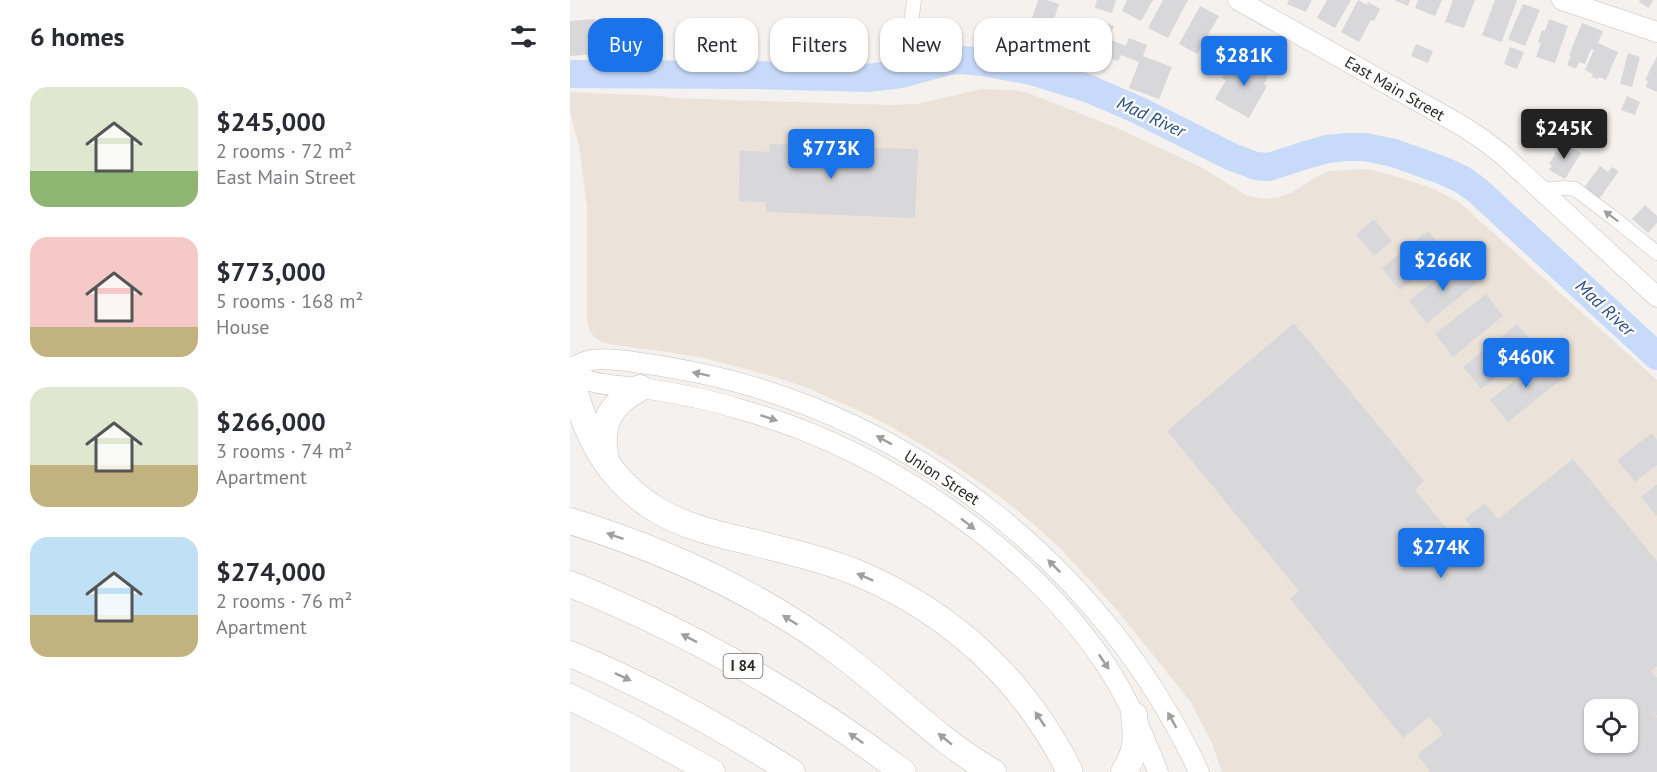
<!DOCTYPE html>
<html lang="en">
<head>
<meta charset="utf-8">
<style>
  :root { --surface:#fff; --page:#f7f7f7; --text:#2b2b33; --muted:#7c7c81; --accent:#1a73e8 }
  body { margin:0; font-family:"PT Sans",sans-serif; background:var(--page); color:var(--text); height:100vh; display:flex; flex-direction:column; font-size:22px; white-space:nowrap }
  * { box-sizing:border-box; margin:0 }
  p { font-size:20px; color:var(--muted) }
  .icon { flex:none; width:33px; height:33px; fill:none; stroke:currentColor; stroke-width:2; stroke-linecap:round; stroke-linejoin:round }
  .map { position:relative; flex:1; overflow:hidden }
  .sheet { display:flex; flex-direction:column; background:var(--surface); width:570px }
  .sheet>* { flex:none }
  .top-card { position:absolute; left:18px; top:18px; width:570px; height:54px; display:flex; gap:12px }
  .buttons { position:absolute; left:1014px; top:699px; display:grid; gap:12px }
  .buttons a { display:grid; place-items:center; width:54px; height:54px; border-radius:12px; background:var(--surface); box-shadow:0 2px 4px #0004; font-size:30px }
  .price { position:absolute; translate:-50% -51px; padding:0 14px; border-radius:6px; background:var(--accent); color:#fff; font-size:20px; line-height:39px; filter:drop-shadow(0 2px 3px #0008) }
  .price::after { content:''; position:absolute; left:50%; top:36px; width:18px; height:14px; margin-left:-9px; background:inherit; clip-path:polygon(0 0,100% 0,50% 100%) }
  .price.current { background:#222; color:#fff }
  ul { padding:0; list-style:none }
  li { display:flex; align-items:center; gap:18px; height:150px; padding:0 30px }
  li span { display:grid; place-items:center; flex:none; width:168px; height:120px; border-radius:18px; color:#555 }
  li>.icon { margin-inline-start:auto }
  span .icon { width:72px; height:72px; fill:#fffc; stroke-width:1 }
  li b { font-size:26px }
  h2 { display:flex; justify-content:space-between; align-items:center; height:72px; padding:0 30px; font-size:26px }
  .chip { padding:0 21px; border-radius:18px; background:var(--surface); box-shadow:0 2px 4px #0004; font-size:21px; line-height:54px }
  .chip.current { background:var(--accent); color:#fff }
  main { display:flex; flex:1; min-height:0 }
  .map>svg:first-child { display:block }
  .built { fill:#ebe3da; fill-rule:evenodd }
  .lines { fill:none; stroke-linecap:round; stroke-linejoin:round }
  .river { stroke:#c8daf9; stroke-width:28 }
  .building { fill:#d8d8db; fill-rule:evenodd }
  .minor-casing { stroke:#c5c2bf; stroke-width:15 }
  .secondary-casing { stroke:#c5c2bf; stroke-width:21 }
  .motorway-casing { stroke:#c5c2bf; stroke-width:27 }
  .minor { stroke:#fff; stroke-width:14 }
  .secondary { stroke:#fff; stroke-width:20 }
  .motorway { stroke:#fff; stroke-width:26 }
  .oneway { fill:#a09f9e }
  .labels { text-anchor:middle; stroke-width:4.5; stroke-linejoin:round; paint-order:stroke }
  .shield { fill:#fff; stroke:#6b6a68; stroke-width:1.5 }
  .shield-label { font-size:15px; font-weight:bold; fill:#2b2a28 }
  .street-label { font-size:16px; fill:#2b2a28; stroke:#fff }
  .water-label { font-size:18px; font-style:italic; fill:#2b4d8a; stroke:#fff }
</style>
</head>
<body>
<main>
<section class="sheet">
<h2>6 homes<svg class="icon" aria-label="filters" viewBox="0 0 24 24"><path d="M4 7h16M4 17h16"/><circle cx="9" cy="7" r="2"/><circle cx="15" cy="17" r="2"/></svg></h2>
<ul>
<li><span style="background:linear-gradient(#dfe7d0 70%,#8fb573 0)"><svg class="icon" aria-label="home" viewBox="0 0 24 24"><path d="M3 11l9-7 9 7M6 9v11h12V9"/></svg></span><div><b>$245,000</b><p>2 rooms · 72 m²</p><p>East Main Street</p></div></li>
<li><span style="background:linear-gradient(#f6c9c9 75%,#c2b280 0)"><svg class="icon" aria-label="home" viewBox="0 0 24 24"><path d="M3 11l9-7 9 7M6 9v11h12V9"/></svg></span><div><b>$773,000</b><p>5 rooms · 168 m²</p><p>House</p></div></li>
<li><span style="background:linear-gradient(#dfe7d0 65%,#c2b280 0)"><svg class="icon" aria-label="home" viewBox="0 0 24 24"><path d="M3 11l9-7 9 7M6 9v11h12V9"/></svg></span><div><b>$266,000</b><p>3 rooms · 74 m²</p><p>Apartment</p></div></li>
<li><span style="background:linear-gradient(#bfe0f5 65%,#c2b280 0)"><svg class="icon" aria-label="home" viewBox="0 0 24 24"><path d="M3 11l9-7 9 7M6 9v11h12V9"/></svg></span><div><b>$274,000</b><p>2 rooms · 76 m²</p><p>Apartment</p></div></li>
</ul>
</section>
<div class="map">
<svg width="1087" height="772" viewBox="0 0 1087 772">
  <rect width="100%" height="100%" fill="#f4f1ee"/>
  <path class="built" d="M412,89L445,90L458,93L547,128L629,166L678,196L696,199L709,197L721,193L750,175L759,171L798,169L825,176L862,188L889,202L1087,380V772H652L642,743L620,701L547,610L488,546L447,510L426,494L377,460L322,427L294,413L235,387L205,377L134,358L98,352L38,344L30,341L23,336L19,329L17,321V207L9,146L0,112V92L89,96L102,98L320,105L346,104ZM1024,710H1058V742H1024Z"/>
  <g class="lines">
    <polyline class="river" points="0,74 182,75 297,78 331,74 379,61 393,60 412,62 462,71 517,88 568,110 662,157 686,166 699,167 736,155 757,149 777,147 795,147 824,153 874,171 893,180 908,191 1087,356"/>
  </g>
  <g class="building">
    <polygon points="468,0 477,0 489,4 477,40 457,34"/>
    <polygon points="527,0 546,0 542,13 525,8"/>
    <polygon points="557,0 583,0 571,21 552,11"/>
    <polygon points="593,0 618,0 598,38 578,28"/>
    <polygon points="719,0 742,0 736,12 717,4"/>
    <polygon points="757,0 781,0 765,28 747,18"/>
    <polygon points="788,0 797,5 798,2 810,9 804,21 801,20 789,42 771,32"/>
    <polygon points="824,0 840,0 838,6"/>
    <polygon points="848,0 872,0 865,16 845,8"/>
    <polygon points="883,0 905,0 894,28 875,22"/>
    <polygon points="925,0 947,0 932,41 931,42 912,35"/>
    <polygon points="1070,0 1083,0 1079,8 1069,2"/>
    <polygon points="953,4 970,10 955,46 938,39"/>
    <polygon points="630,6 649,16 627,54 609,44"/>
    <polygon points="25,19 27,54 0,56 0,21"/>
    <polygon points="525,19 544,26 539,39 556,46 559,38 577,45 573,56 602,67 589,99 559,88 569,62 551,55 548,61 541,59 539,64 533,62 530,71 508,63"/>
    <polygon points="979,19 998,26 985,63 966,57 971,43 968,42 972,30 975,31"/>
    <polygon points="1012,23 1033,31 1028,43 1048,52 1036,80 1029,77 1028,79 1022,77 1023,74 1015,70 1024,50 1021,49 1015,64 1009,62 1006,69 997,65 1001,56 999,55"/>
    <polygon points="846,44 863,51 858,63 841,56"/>
    <polygon points="940,47 954,52 947,69 934,64"/>
    <polygon points="1058,53 1070,57 1062,87 1050,84"/>
    <polygon points="672,56 700,72 694,84 697,86 679,118 645,99 656,80 652,78 658,68 664,72"/>
    <polygon points="1087,56 1087,92 1076,87 1078,81 1075,80"/>
    <polygon points="1057,96 1070,102 1065,115 1051,110"/>
    <polygon points="992,142 1011,153 995,179 979,170 982,166 979,164"/>
    <polygon points="200,144 348,149 345,218 196,212 196,202 169,201 170,151 199,152"/>
    <polygon points="1030,166 1038,172 1042,167 1049,171 1029,199 1014,188"/>
    <polygon points="1075,205 1087,216 1087,223 1078,233 1062,219"/>
    <polygon points="804,219 822,241 804,256 786,234"/>
    <polygon points="858,231 876,252 830,290 812,268"/>
    <polygon points="889,261 907,283 857,323 839,301"/>
    <polygon points="916,294 933,316 883,357 865,334"/>
    <path d="M724,323L854,481L845,490L893,548L908,535L895,519L915,503L928,519L1003,459L1087,561V666L1081,671L1087,678V716L1078,707L1087,718V772H861L847,755L873,734L859,717L833,738L720,599L729,591L597,431ZM1024,710H1058V742H1024Z"/>
    <polygon points="947,324 965,346 911,389 893,367"/>
    <polygon points="974,357 992,379 938,422 920,400"/>
    <polygon points="1082,433 1087,440 1087,465 1065,482 1047,460"/>
    <polygon points="1087,484 1087,516 1071,497"/>
  </g>
  <g class="lines">
    <defs>
      <g id="minor">
        <polyline points="339,40 344,0"/>
        <polyline points="972,190 994,188 1005,189 1041,216 1087,253"/>
      </g>
      <g id="secondary">
        <polyline points="668,0 894,127 915,141 934,156 1087,297"/>
        <polyline points="992,0 1087,32"/>
        <path d="M0,369C7,365 13,362 21,360C33,358 45,360 57,361C81,364 105,368 129,373C347,419 536,571 629,772"/>
        <path d="M0,371C7,375 13,379 20,381C39,387 60,386 79,389C112,394 144,401 176,411C312,450 454,545 534,662C557,696 573,734 588,772"/>
      </g>
      <g id="motorway">
        <path d="M0,377C8,404 17,432 32,456C46,478 65,497 87,510C117,528 152,535 185,543C221,552 256,560 290,574C383,614 455,681 500,772"/>
        <path d="M36,459C28,425 40,404 70,388"/>
        <path d="M0,521C97,551 191,594 272,655C323,693 367,740 423,772"/>
        <path d="M0,584C120,632 230,695 333,772"/>
        <path d="M0,654C78,686 151,727 222,772"/>
        <polyline points="0,697 58,726 142,772"/>
        <path d="M554,772C567,751 567,738 564,715"/>
      </g>
    </defs>
    <use href="#minor" class="minor-casing"/>
    <use href="#secondary" class="secondary-casing"/>
    <use href="#motorway" class="motorway-casing"/>
    <use href="#minor" class="minor"/>
    <use href="#secondary" class="secondary"/>
    <use href="#motorway" class="motorway"/>
  </g>
  <defs><path id="oneway-solid" d="M-6-.8H1V-3.2L6.5 0L1 3.2V.8H-6Z" transform="scale(1.5)"/></defs>
  <g class="oneway">
    <use href="#oneway-solid" transform="translate(1041 216) rotate(-143)"/>
    <use href="#oneway-solid" transform="translate(131 374) rotate(-168)"/>
    <use href="#oneway-solid" transform="translate(199 418) rotate(18)"/>
    <use href="#oneway-solid" transform="translate(314 440) rotate(-151)"/>
    <use href="#oneway-solid" transform="translate(398 524) rotate(38)"/>
    <use href="#oneway-solid" transform="translate(45 536) rotate(-161)"/>
    <use href="#oneway-solid" transform="translate(484 566) rotate(-135)"/>
    <use href="#oneway-solid" transform="translate(295 577) rotate(-156)"/>
    <use href="#oneway-solid" transform="translate(220 620) rotate(-148)"/>
    <use href="#oneway-solid" transform="translate(119 638) rotate(-153)"/>
    <use href="#oneway-solid" transform="translate(534 662) rotate(56)"/>
    <use href="#oneway-solid" transform="translate(53 677) rotate(25)"/>
    <use href="#oneway-solid" transform="translate(470 719) rotate(-124)"/>
    <use href="#oneway-solid" transform="translate(602 720) rotate(-119)"/>
    <use href="#oneway-solid" transform="translate(286 738) rotate(-145)"/>
    <use href="#oneway-solid" transform="translate(375 739) rotate(-141)"/>
  </g>
  <g class="labels">
    <rect class="shield" x="153.5" y="654" width="39" height="24" rx="4.5"/>
    <g class="shield-label">
      <text x="173" y="671">I 84</text>
    </g>
    <g class="street-label">
      <text transform="translate(825 88) rotate(30)" y="6">East Main Street</text>
      <text transform="translate(372 477) rotate(33)" y="6">Union Street</text>
    </g>
    <g class="water-label">
      <text transform="translate(581 117) rotate(25)" y="6">Mad River</text>
      <text transform="translate(1035 308) rotate(43)" y="6">Mad River</text>
    </g>
  </g>
</svg>
<div class="buttons">
<a><svg class="icon" aria-label="locate" viewBox="0 0 24 24"><circle cx="12" cy="12" r="6"/><path d="M12 2v4M12 18v4M2 12h4M18 12h4"/></svg></a>
</div>
<b class="price" style="left:674px;top:87px">$281K</b>
<b class="price current" style="left:994px;top:160px">$245K</b>
<b class="price" style="left:261px;top:180px">$773K</b>
<b class="price" style="left:873px;top:292px">$266K</b>
<b class="price" style="left:956px;top:389px">$460K</b>
<b class="price" style="left:871px;top:579px">$274K</b>
<div class="top-card">
<a class="chip current">Buy</a>
<a class="chip">Rent</a>
<a class="chip">Filters</a>
<a class="chip">New</a>
<a class="chip">Apartment</a>
</div>
</div>
</main>
</body>
</html>
